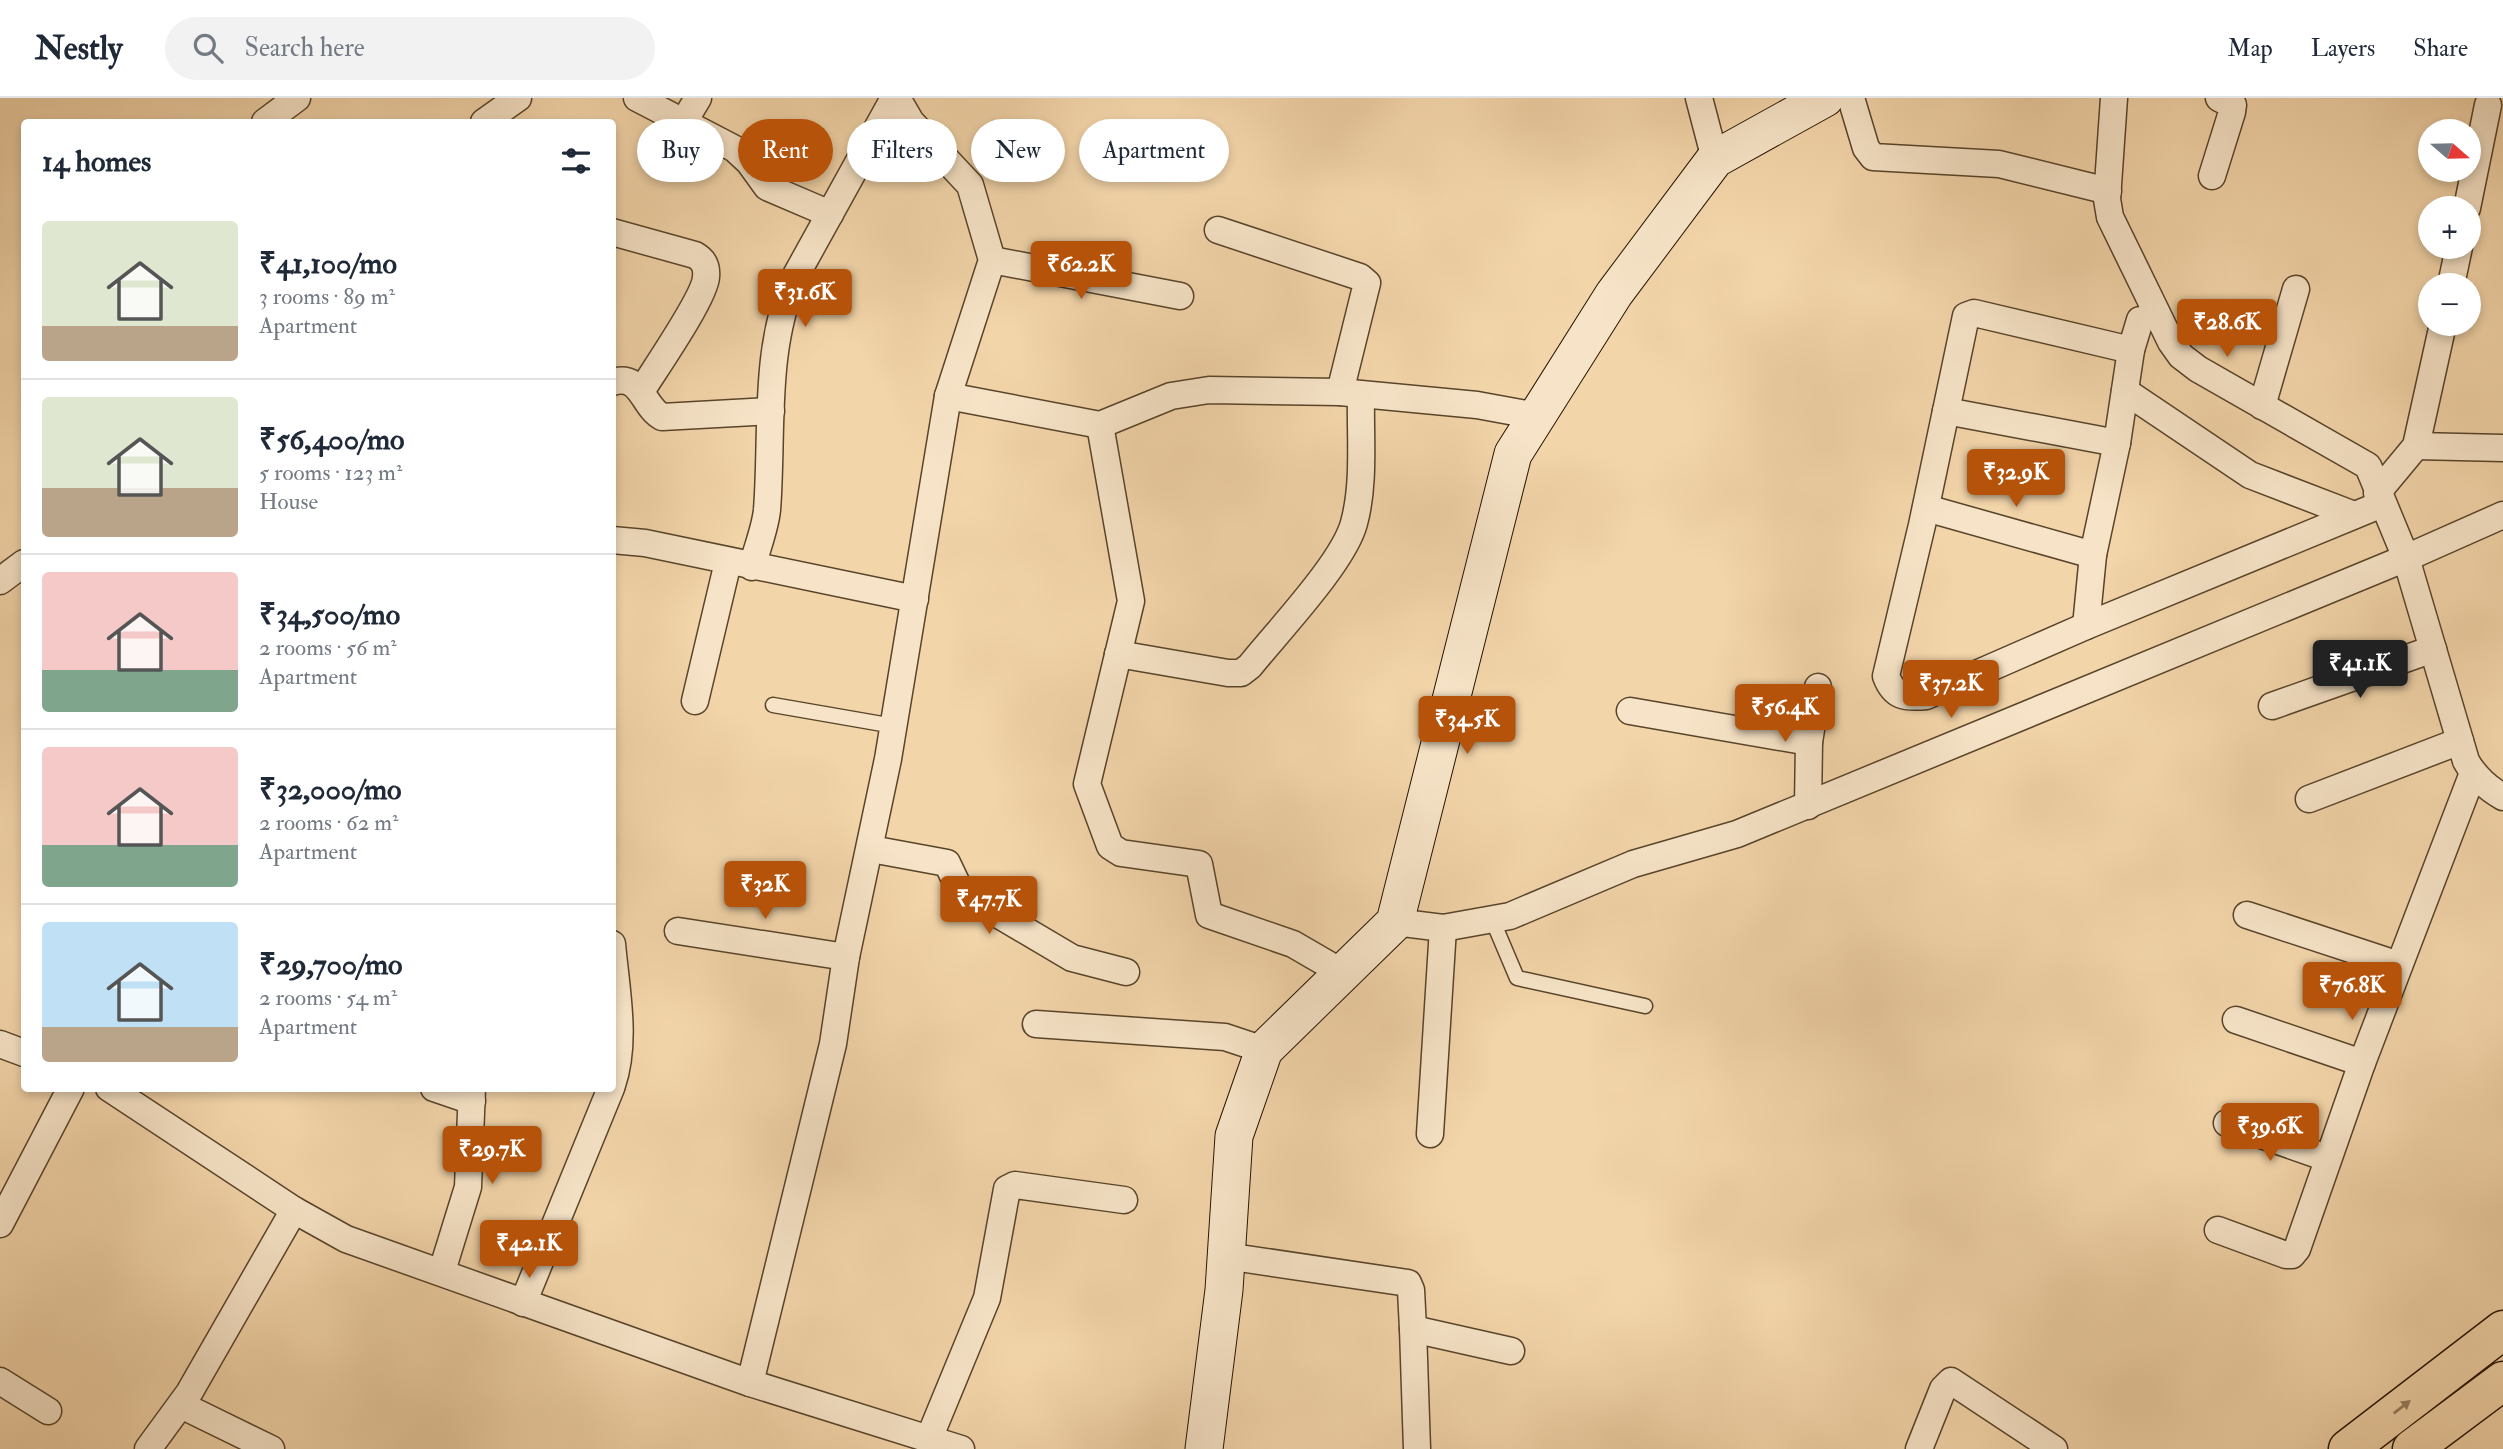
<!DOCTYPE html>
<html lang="en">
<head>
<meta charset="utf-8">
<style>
  :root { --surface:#fff; --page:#f2f2f3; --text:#1f2937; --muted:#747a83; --line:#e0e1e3; --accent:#b45309 }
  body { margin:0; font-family:"IM FELL Double Pica",serif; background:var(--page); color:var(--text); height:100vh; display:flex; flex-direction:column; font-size:26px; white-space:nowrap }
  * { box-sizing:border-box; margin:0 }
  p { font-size:23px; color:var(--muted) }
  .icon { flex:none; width:38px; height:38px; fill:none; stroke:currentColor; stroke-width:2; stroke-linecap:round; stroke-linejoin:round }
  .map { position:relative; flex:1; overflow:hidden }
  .details { position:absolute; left:21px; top:21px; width:595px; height:973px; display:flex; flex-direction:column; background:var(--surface); border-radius:7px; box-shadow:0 4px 10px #0003 }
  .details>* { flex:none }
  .top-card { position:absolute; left:637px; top:21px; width:665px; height:63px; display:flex; gap:14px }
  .needle { width:46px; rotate:110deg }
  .fabs { position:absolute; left:2418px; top:21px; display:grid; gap:14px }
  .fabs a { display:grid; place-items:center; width:63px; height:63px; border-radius:50%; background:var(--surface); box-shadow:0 4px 10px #0003; font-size:35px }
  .price { position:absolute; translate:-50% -60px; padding:0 16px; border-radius:7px; background:var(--accent); color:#fff; font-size:23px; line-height:46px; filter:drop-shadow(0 2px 4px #0008) }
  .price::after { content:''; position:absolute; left:50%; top:42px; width:21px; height:16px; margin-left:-10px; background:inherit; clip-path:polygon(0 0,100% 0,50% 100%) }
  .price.active { background:#222; color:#fff }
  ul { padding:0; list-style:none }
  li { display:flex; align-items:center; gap:21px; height:175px; padding:0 21px }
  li+li { border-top:2px solid var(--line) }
  li span { display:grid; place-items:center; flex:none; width:196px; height:140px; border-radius:7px; color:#555 }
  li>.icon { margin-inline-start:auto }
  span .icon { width:84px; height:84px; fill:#fffc; stroke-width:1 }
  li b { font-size:30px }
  h2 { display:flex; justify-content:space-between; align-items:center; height:84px; padding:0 21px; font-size:30px }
  .chip { padding:0 24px; border-radius:32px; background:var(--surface); box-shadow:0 4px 10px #0003; font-size:24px; line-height:63px }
  .chip.active { background:var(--accent); color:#fff }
  header { display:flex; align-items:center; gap:42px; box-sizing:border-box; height:98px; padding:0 35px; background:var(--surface); border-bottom:2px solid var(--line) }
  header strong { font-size:33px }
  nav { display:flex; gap:38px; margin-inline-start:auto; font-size:24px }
  .search { width:490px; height:63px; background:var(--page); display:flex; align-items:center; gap:18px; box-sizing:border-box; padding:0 24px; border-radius:38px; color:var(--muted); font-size:26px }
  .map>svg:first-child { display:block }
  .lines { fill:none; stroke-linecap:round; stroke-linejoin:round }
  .lane-casing { stroke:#58442a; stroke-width:17 }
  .street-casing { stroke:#58442a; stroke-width:29 }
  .secondary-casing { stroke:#251400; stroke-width:39 }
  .highway-casing { stroke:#251400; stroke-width:41 }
  .lane { stroke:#f7e4c8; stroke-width:14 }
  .street { stroke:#f7e4c8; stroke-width:26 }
  .secondary { stroke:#f7e4c8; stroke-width:37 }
  .highway { stroke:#f3d5aa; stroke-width:38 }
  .oneway { fill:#967e5e }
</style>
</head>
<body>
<header>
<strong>Nestly</strong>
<div class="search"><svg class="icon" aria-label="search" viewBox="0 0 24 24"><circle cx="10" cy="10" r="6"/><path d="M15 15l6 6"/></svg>Search here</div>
<nav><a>Map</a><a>Layers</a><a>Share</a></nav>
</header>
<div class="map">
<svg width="2503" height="1351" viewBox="0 0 2503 1351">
  <rect width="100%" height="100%" fill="#f3d5aa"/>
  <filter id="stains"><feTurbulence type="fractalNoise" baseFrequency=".00286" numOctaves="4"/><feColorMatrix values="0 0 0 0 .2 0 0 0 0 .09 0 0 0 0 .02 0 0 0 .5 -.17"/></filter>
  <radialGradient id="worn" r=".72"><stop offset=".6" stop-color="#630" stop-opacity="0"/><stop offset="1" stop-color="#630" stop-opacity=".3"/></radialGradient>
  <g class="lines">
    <defs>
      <g id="lane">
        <polyline points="773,607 894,628"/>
        <polyline points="1492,821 1517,880 1645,908"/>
      </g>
      <g id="street">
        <polyline points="637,0 735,51 749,64 767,89 830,116"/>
        <polyline points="1699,0 1715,61"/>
        <polyline points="1851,0 1866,50 1873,59 1999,66 2108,93"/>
        <path d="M2114,0L2107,101L2110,119L2171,244L2181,258L2198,271L2368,368L2406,460L2466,663C2475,679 2487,690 2503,699"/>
        <polyline points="265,24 297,0"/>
        <polyline points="484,24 518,0"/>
        <polyline points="683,25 698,0"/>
        <polyline points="2212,78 2232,14 2233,7 2219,0"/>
        <polyline points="2467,110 2488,7"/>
        <polyline points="1218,132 1360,179 1367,185 1340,294"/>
        <path d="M612,134L695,157C704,162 707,169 706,179C705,199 655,271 642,292"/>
        <polyline points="992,162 1180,198"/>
        <polyline points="2451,187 2459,149"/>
        <path d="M2131,252L1974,215L1966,218L1922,427L1886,578C1894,599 1905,600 1926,598L2086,528L2382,406"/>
        <path d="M612,284C642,275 642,308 662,319L771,313"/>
        <polyline points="2125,293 2250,377 2354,417"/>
        <polyline points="948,298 1100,327 1171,298 1209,292 1340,294 1477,307 1537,318"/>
        <polyline points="2262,308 2296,191"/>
        <polyline points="1946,313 2117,345"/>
        <polyline points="1100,327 1131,503 1087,686 1110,748 1121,755 1199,766 1209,817 1293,846 1343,875"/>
        <polyline points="2416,348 2503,350"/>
        <polyline points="2377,395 2416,348 2443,226"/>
        <polyline points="1926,410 2093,457"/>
        <polyline points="612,442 645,445 915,501"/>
        <path d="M752,469C757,450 765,431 767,412C773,335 763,252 795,179L894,0"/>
        <polyline points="0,483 24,465"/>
        <polyline points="2086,528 2093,457 2117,345 2131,252 2140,222"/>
        <path d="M1118,556L1228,575H1241L1250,568C1277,534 1344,464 1354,425C1365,385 1360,338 1361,297"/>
        <polyline points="695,603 728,464"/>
        <polyline points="2272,608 2433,551"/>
        <polyline points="1630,613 1809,644"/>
        <polyline points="2309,701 2460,643"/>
        <polyline points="1808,708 1809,644 1818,589"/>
        <polyline points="871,751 947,765 957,786 967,798 1072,860 1126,874"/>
        <polyline points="2247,817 2399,867"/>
        <polyline points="1395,824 1443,830 1510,818 1633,766 1737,736 2406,460 2503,417"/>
        <polyline points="678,833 846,859"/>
        <path d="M612,846C616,891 627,943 612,987"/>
        <polyline points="2236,922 2362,965"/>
        <polyline points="1036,926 1225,939 1264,952"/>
        <polyline points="0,946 24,955"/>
        <polyline points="109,990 294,1112 346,1141 750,1285 961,1351"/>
        <polyline points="434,990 472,1003"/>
        <polyline points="2227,1025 2327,1060"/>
        <polyline points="1430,1036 1443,830"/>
        <polyline points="0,1126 71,990"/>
        <polyline points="2218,1132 2286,1157 2292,1157 2297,1151 2362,965 2473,675"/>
        <polyline points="1226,1158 1408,1185 1411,1192 1413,1231 1417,1351"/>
        <polyline points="442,1173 468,1089 472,990"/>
        <polyline points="523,1205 611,990"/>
        <polyline points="1413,1231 1511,1253"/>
        <polyline points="0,1283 48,1313"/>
        <polyline points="750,1285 833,946 846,859 888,661 948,298 992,162 970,87 911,24 897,0"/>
        <polyline points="181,1307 271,1351"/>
        <polyline points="928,1343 987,1200 1007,1091 1015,1087 1124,1102"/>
        <polyline points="148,1351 189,1295 294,1112"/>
        <polyline points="1919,1351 1943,1291 1951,1283 2054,1351"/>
      </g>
      <polyline id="secondary" points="1204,1351 1224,1192 1234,1038 1264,952 1395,824 1513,356 1614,196 1715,61 1825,0"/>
      <g id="highway">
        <polyline points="2348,1351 2503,1232"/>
        <polyline points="2412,1351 2503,1283"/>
      </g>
    </defs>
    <use href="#lane" class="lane-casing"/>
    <use href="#street" class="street-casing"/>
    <use href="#secondary" class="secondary-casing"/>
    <use href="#highway" class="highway-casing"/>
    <use href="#lane" class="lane"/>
    <use href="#street" class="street"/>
    <use href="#secondary" class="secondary"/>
    <use href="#highway" class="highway"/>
  </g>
  <defs><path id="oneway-solid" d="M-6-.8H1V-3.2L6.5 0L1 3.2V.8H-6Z" transform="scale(1.75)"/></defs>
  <use class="oneway" href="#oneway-solid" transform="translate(2402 1309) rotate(-38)"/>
  <rect width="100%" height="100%" filter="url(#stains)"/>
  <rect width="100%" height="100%" fill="url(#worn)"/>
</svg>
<div class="fabs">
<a><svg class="needle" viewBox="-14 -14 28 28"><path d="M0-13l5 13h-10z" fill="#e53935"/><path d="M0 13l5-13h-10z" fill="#747a83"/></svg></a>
<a>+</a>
<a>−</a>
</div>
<b class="price" style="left:1081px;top:203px">₹62.2K</b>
<b class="price" style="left:805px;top:231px">₹31.6K</b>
<b class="price" style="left:2227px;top:261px">₹28.6K</b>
<b class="price" style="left:2016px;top:411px">₹32.9K</b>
<b class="price active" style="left:2360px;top:602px">₹41.1K</b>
<b class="price" style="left:1951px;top:622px">₹37.2K</b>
<b class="price" style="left:1785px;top:646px">₹56.4K</b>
<b class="price" style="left:1467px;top:658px">₹34.5K</b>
<b class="price" style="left:765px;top:823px">₹32K</b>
<b class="price" style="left:989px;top:838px">₹47.7K</b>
<b class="price" style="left:2352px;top:924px">₹76.8K</b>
<b class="price" style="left:2270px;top:1065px">₹39.6K</b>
<b class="price" style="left:492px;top:1088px">₹29.7K</b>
<b class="price" style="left:529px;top:1182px">₹42.1K</b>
<div class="top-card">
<a class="chip">Buy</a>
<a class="chip active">Rent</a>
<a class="chip">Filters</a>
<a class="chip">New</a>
<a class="chip">Apartment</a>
</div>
<section class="details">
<h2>14 homes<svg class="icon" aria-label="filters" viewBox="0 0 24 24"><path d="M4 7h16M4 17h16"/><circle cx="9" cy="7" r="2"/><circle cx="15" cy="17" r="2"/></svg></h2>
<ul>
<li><span style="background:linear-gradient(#dfe7d0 75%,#b9a48a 0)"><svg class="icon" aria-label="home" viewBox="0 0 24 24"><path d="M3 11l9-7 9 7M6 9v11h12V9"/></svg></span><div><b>₹41,100/mo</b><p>3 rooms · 89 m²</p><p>Apartment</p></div></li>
<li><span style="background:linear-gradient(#dfe7d0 65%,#b9a48a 0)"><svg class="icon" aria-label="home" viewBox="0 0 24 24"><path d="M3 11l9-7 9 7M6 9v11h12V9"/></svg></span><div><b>₹56,400/mo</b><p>5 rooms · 123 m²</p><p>House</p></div></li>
<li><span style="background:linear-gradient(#f6c9c9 70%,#7fa58c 0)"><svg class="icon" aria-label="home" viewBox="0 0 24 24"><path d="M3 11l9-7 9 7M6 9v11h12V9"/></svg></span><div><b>₹34,500/mo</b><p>2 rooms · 56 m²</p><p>Apartment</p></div></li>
<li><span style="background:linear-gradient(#f6c9c9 70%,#7fa58c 0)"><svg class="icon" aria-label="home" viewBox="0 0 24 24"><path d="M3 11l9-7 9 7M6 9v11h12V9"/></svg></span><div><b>₹32,000/mo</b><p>2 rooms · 62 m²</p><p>Apartment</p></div></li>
<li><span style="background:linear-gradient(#bfe0f5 75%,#b9a48a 0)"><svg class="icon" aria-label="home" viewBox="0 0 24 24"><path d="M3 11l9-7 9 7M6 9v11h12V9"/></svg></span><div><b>₹29,700/mo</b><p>2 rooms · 54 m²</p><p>Apartment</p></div></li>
</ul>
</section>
</div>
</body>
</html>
